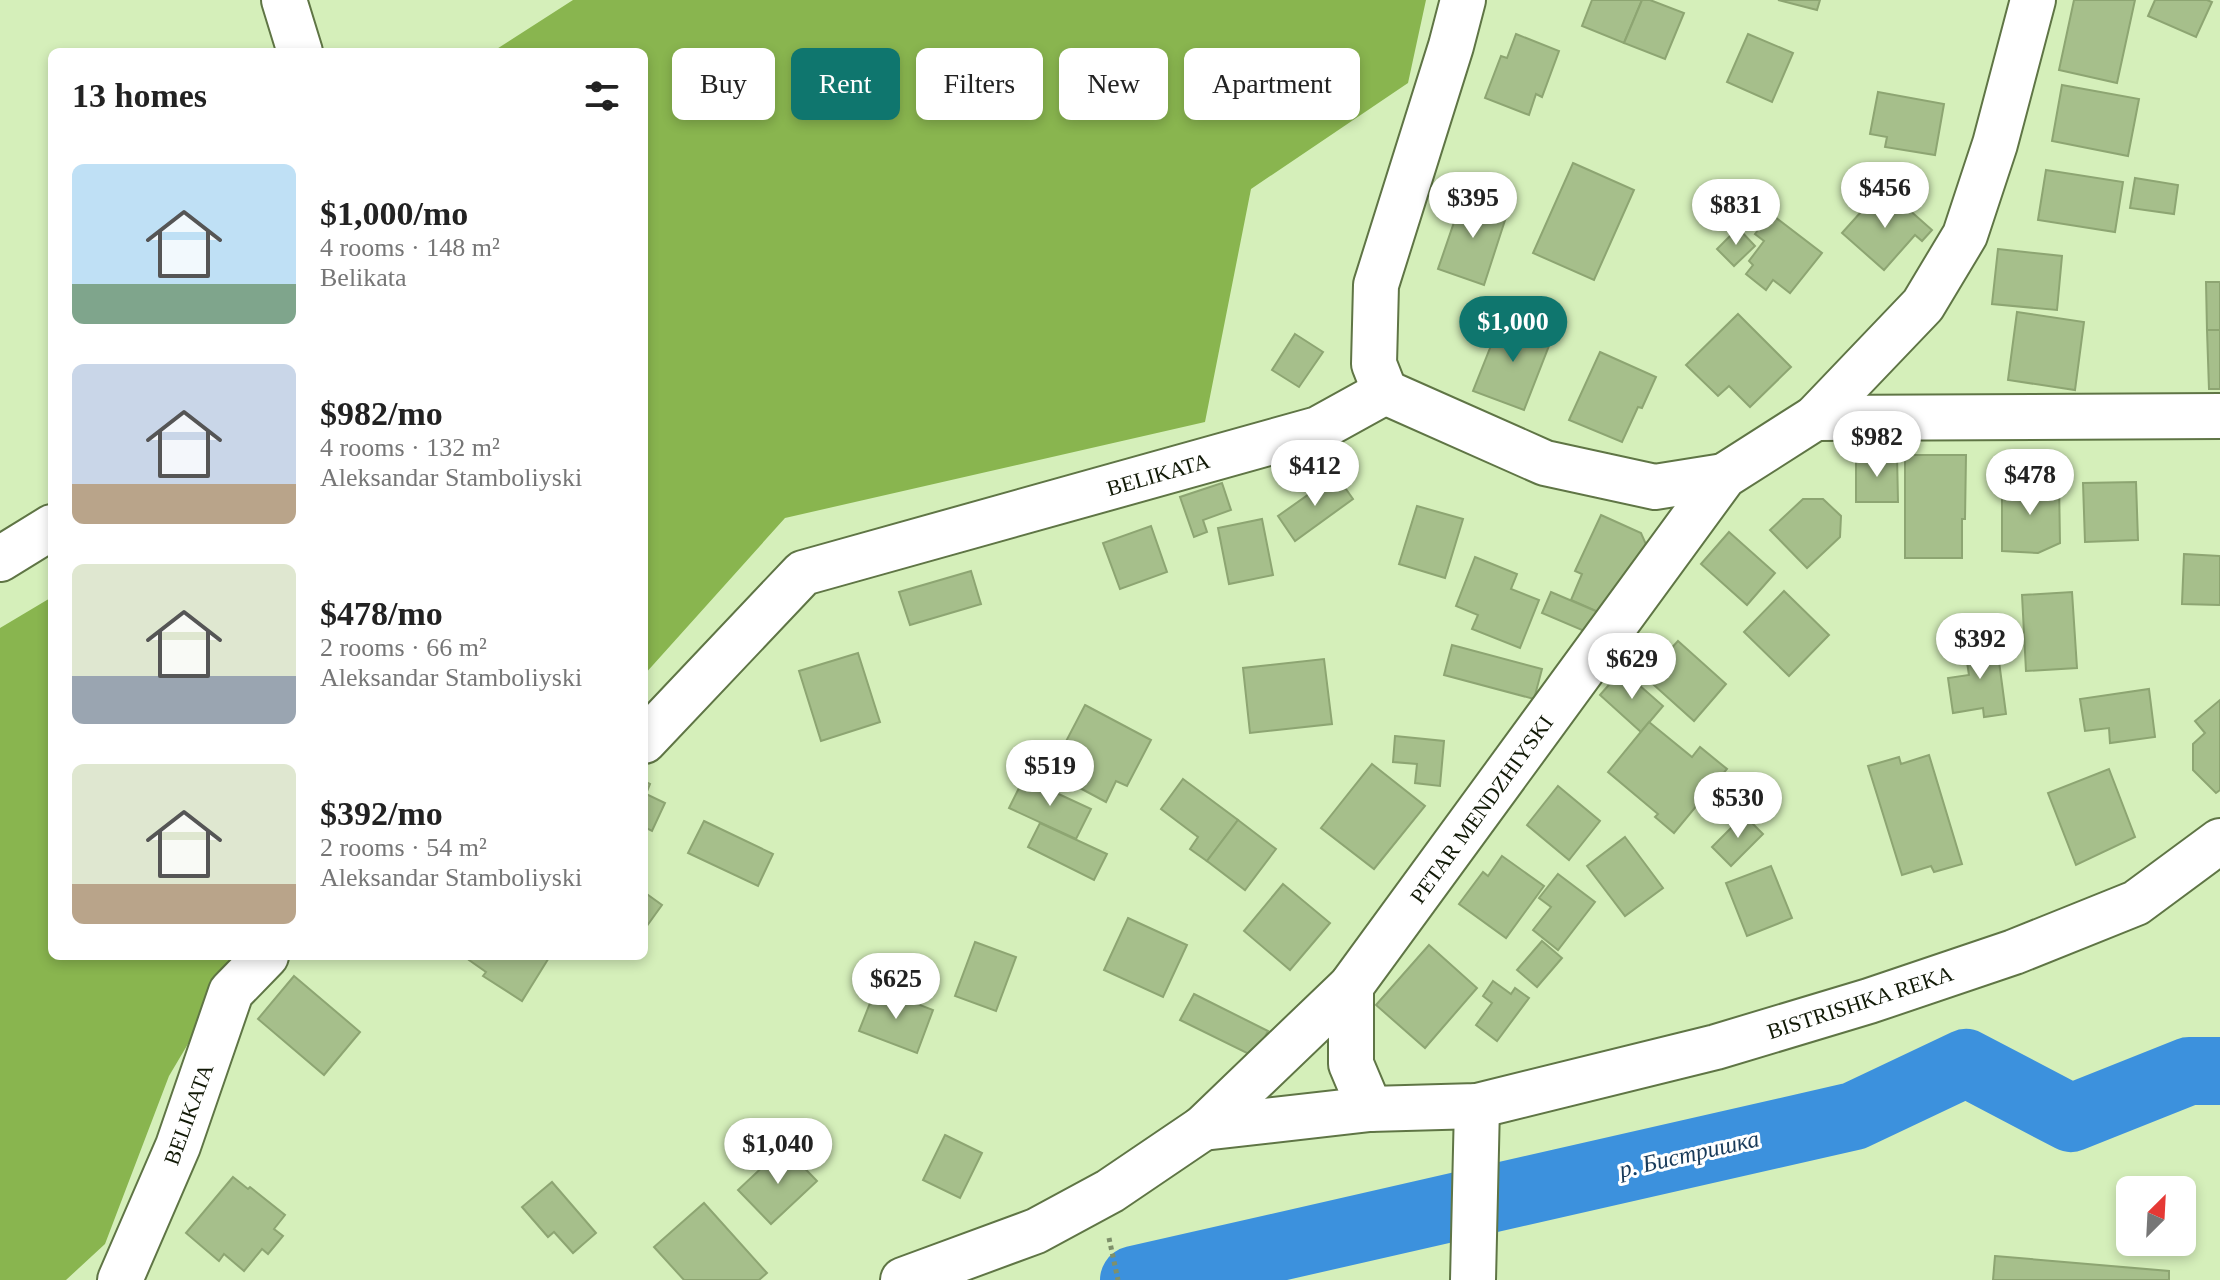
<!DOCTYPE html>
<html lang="en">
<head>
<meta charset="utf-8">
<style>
  :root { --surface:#fff; --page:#f6f6f6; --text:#222; --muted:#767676; --accent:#0f766e }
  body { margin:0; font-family:Georgia,serif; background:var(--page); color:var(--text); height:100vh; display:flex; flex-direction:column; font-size:30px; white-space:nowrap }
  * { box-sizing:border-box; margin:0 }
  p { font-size:26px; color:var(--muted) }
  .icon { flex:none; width:44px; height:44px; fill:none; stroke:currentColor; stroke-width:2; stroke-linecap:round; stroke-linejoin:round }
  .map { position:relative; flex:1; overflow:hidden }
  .sheet { position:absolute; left:48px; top:48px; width:600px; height:912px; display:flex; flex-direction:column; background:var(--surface); border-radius:12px; box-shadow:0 4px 12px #0003 }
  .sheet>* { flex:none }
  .guide { position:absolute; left:672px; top:48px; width:760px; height:72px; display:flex; gap:16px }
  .needle { width:52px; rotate:24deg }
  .tools { position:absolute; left:2116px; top:1176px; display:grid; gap:16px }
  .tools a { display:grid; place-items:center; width:80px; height:80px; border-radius:12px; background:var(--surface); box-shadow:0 4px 12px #0003; font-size:40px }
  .price { position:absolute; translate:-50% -68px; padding:0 18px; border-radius:28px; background:#fff; color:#222; font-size:26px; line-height:52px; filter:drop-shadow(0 2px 4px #0008) }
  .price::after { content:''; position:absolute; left:50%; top:48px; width:24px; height:18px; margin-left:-12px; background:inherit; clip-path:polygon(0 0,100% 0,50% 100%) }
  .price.on { background:var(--accent); color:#fff }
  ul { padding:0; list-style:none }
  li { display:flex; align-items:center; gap:24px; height:200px; padding:0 24px }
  li span { display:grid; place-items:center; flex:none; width:224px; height:160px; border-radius:12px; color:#555 }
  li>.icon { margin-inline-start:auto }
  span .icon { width:96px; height:96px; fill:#fffc; stroke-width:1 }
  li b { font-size:34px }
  h2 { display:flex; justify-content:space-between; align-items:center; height:96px; padding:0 24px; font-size:34px }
  .chip { padding:0 28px; border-radius:12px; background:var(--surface); box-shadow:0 4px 12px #0003; font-size:28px; line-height:72px }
  .chip.on { background:var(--accent); color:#fff }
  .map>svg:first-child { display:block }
  .forest { fill:#89b54f }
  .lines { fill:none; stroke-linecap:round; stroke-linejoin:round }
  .river { stroke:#3c91dd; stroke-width:68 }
  .building { fill:#a6bf8b; stroke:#8da572; stroke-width:2 }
  .minor-casing { stroke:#5f7545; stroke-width:48 }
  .path { stroke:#7e906a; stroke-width:5; stroke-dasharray:4 4; stroke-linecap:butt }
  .minor { stroke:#fff; stroke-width:44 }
  .labels { text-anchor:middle; stroke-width:6; stroke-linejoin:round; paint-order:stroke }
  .street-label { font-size:22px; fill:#111906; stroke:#fff }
  .water-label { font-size:24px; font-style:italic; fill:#183a5a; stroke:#fff }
</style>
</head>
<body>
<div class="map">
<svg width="2220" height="1280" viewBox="0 0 2220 1280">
  <rect width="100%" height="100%" fill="#d5efba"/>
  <g class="forest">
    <polygon points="573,0 1426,0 1408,83 1251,189 1205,422 785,518 644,675 644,52 492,52"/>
    <polygon points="52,597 52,956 240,956 169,1076 105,1244 66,1280 0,1280 0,628"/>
  </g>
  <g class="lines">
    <polyline class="river" points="1134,1280 1854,1116 1966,1063 2071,1118 2189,1071 2220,1071"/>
  </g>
  <g class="building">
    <polygon points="1592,0 1642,0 1624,43 1582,26"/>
    <polygon points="1642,0 1650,0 1684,13 1665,59 1624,43"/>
    <polygon points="1778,0 1820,0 1817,10"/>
    <polygon points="2074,0 2135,0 2117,83 2059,70"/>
    <polygon points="2155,0 2207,0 2212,2 2196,37 2148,16"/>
    <polygon points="1516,34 1559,51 1542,97 1536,94 1529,115 1485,98 1501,56 1507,58"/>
    <polygon points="1748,34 1793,53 1772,102 1727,82"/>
    <polygon points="2062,85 2139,99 2128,156 2052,141"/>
    <polygon points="1878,92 1944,104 1935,155 1885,147 1887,137 1870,134"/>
    <polygon points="1573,163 1634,190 1594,280 1533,253"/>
    <polygon points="2046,170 2123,182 2115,232 2038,220"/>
    <polygon points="2135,178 2178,185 2174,214 2130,208"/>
    <polygon points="1879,192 1894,205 1898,200 1932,230 1922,241 1915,235 1884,270 1842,233"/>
    <polygon points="1463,196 1508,211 1484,285 1438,269"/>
    <polygon points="1771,214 1822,253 1790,293 1773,280 1766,290 1746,274 1753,265 1749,261 1764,241 1755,234"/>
    <polygon points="1738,228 1755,246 1734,266 1717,249"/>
    <polygon points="1998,249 2062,256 2057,310 1992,304"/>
    <polygon points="2206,282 2220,282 2220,330 2207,330"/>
    <polygon points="2017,312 2084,322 2075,390 2008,380"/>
    <polygon points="1738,314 1791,367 1750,407 1729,386 1718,396 1686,365"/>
    <polygon points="1502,318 1552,338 1524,410 1473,391"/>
    <polygon points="2207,330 2220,330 2220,389 2209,389"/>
    <polygon points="1295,334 1323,352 1299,387 1272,370"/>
    <polygon points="1600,352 1656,377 1642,408 1638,407 1622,442 1569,420"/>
    <polygon points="1856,455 1897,455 1898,502 1856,502"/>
    <polygon points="1905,455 1966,455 1965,519 1962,519 1962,558 1905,558"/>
    <polygon points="1336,475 1353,499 1295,541 1278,516"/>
    <polygon points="2059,482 2060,543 2038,553 2002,551 2002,483"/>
    <polygon points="2136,482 2138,540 2085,542 2083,483"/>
    <polygon points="1222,483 1231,510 1203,520 1207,532 1194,537 1180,497"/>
    <polygon points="1803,499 1823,499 1841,516 1840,537 1807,568 1770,530"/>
    <polygon points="1417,506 1463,519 1445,578 1399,564"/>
    <polygon points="1601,515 1641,533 1652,558 1605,615 1571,600 1582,574 1575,571"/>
    <polygon points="1262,519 1273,575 1229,584 1218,528"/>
    <polygon points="1151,526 1167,572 1120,589 1103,543"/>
    <polygon points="1729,532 1775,573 1747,605 1701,564"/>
    <polygon points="2184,554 2220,556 2220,605 2182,604"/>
    <polygon points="1475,557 1517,574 1511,589 1539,600 1520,648 1472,629 1478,615 1456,606"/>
    <polygon points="971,571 981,604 910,625 899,592"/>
    <polygon points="1784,591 1829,635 1789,676 1744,632"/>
    <polygon points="1551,592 1605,615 1596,636 1542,613"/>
    <polygon points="2072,592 2077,668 2026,671 2022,595"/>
    <polygon points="1996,639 2006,714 1984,717 1983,708 1953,713 1948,678 1969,675 1964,643"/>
    <polygon points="1678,641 1726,684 1694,721 1645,677"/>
    <polygon points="1452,645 1542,669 1534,699 1444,675"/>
    <polygon points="858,653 880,722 821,741 799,671"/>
    <polygon points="1324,659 1332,724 1250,733 1243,668"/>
    <polygon points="1622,670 1663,706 1641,732 1600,695"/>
    <polygon points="2149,689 2155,737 2110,743 2109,728 2085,731 2080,699"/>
    <polygon points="2220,700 2220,790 2216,793 2193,770 2193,744 2205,733 2195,721"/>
    <polygon points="1085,705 1151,740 1127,786 1116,781 1106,802 1050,772"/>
    <polygon points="1649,722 1692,757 1700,747 1727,769 1674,833 1655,817 1658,814 1608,772"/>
    <polygon points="1395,736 1444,741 1440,786 1415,783 1417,764 1393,762"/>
    <polygon points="1929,755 1962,864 1934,872 1931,866 1902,875 1868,766 1899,757 1901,764"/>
    <polygon points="1372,764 1425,806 1374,869 1321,828"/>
    <polygon points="2109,769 2135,837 2076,865 2048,793"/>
    <polygon points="1024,778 1091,809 1076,839 1009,808"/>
    <polygon points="1183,779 1238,820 1207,861 1190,849 1198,837 1161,809"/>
    <polygon points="644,781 650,784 646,794 665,803 652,831 644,827"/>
    <polygon points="1558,786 1600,821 1569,860 1527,825"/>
    <polygon points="1744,815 1763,834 1731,866 1712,847"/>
    <polygon points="1238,820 1276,849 1245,890 1207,861"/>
    <polygon points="704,821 773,854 758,886 688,853"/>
    <polygon points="1040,823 1107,854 1094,880 1028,847"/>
    <polygon points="1625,837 1663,888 1625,916 1587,866"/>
    <polygon points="1502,856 1544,886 1506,938 1459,904 1483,872 1488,876"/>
    <polygon points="1771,866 1792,918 1747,936 1726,883"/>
    <polygon points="1558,874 1595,902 1558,950 1533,930 1551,907 1539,898"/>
    <polygon points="1283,884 1330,923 1290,970 1244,931"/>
    <polygon points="644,892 662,905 644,930"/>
    <polygon points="1128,918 1187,945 1163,997 1104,970"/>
    <polygon points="1542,941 1562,958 1537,987 1517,970"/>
    <polygon points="975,942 1016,957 996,1011 955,996"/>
    <polygon points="1429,945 1477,988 1425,1048 1376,1005"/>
    <polygon points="472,956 550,956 522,1001 483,976 486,972 469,960"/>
    <polygon points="294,976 360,1032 324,1075 258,1019"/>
    <polygon points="1493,981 1511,994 1515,988 1529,998 1497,1041 1476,1025 1492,1003 1483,996"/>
    <polygon points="876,988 933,1010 917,1053 859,1031"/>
    <polygon points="1194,994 1268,1031 1255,1057 1180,1020"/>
    <polygon points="945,1135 982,1153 960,1198 923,1180"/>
    <polygon points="784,1147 817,1181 771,1224 738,1190"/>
    <polygon points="233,1177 248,1189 250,1187 285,1215 274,1229 283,1236 268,1254 262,1249 244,1271 224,1254 219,1261 186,1233"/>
    <polygon points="552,1182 596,1233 573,1253 554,1232 548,1237 522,1207"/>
    <polygon points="704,1203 767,1273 759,1280 684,1280 654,1247"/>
    <polygon points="1995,1256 2169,1271 2169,1280 1993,1280"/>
  </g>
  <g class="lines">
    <defs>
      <g id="minor">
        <polyline points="284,0 300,52"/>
        <polyline points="1385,392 1374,364 1376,285 1451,46 1463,0"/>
        <polyline points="1385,392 1545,463 1655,487 1724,476"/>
        <polyline points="1815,418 2220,416"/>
        <polyline points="0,559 52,527"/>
        <polyline points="644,741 803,573 1318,429 1385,392"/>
        <polyline points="1351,986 1351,1064 1370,1109"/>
        <polyline points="1203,1128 1370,1109 1477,1106 1716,1047 1869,1001 2014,952 2136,903 2220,841"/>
        <polyline points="120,1280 178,1146 231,992 266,956"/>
        <polyline points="903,1280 1036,1231 1110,1191 1203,1128 1351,986 1724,476 1815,418 1923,305 1965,235 1995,144 2033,0"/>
        <polyline points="1473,1280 1477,1106"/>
      </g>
    </defs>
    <use href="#minor" class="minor-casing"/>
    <polyline class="path" points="1109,1238 1118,1280"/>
    <use href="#minor" class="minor"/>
  </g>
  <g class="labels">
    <g class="street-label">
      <text transform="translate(1158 474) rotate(-16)" y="8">BELIKATA</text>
      <text transform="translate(1481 809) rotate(-54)" y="8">PETAR MENDZHIYSKI</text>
      <text transform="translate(1860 1002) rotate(-18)" y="8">BISTRISHKA REKA</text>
      <text transform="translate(188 1114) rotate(-70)" y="8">BELIKATA</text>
    </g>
    <g class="water-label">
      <text transform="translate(1689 1154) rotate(-13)" y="8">р. Бистришка</text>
    </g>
  </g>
</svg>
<div class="tools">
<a><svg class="needle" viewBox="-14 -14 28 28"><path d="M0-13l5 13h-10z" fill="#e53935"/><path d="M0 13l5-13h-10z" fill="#767676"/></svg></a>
</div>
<b class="price" style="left:1885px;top:230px">$456</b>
<b class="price" style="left:1473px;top:240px">$395</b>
<b class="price" style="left:1736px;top:247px">$831</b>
<b class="price on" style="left:1513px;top:364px">$1,000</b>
<b class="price" style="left:1877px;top:479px">$982</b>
<b class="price" style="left:1315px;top:508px">$412</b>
<b class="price" style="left:2030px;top:517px">$478</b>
<b class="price" style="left:1980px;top:681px">$392</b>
<b class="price" style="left:1632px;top:701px">$629</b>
<b class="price" style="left:1050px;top:808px">$519</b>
<b class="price" style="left:1738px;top:840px">$530</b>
<b class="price" style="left:896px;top:1021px">$625</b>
<b class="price" style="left:778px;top:1186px">$1,040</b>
<div class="guide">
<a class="chip">Buy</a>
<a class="chip on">Rent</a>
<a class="chip">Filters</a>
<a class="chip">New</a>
<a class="chip">Apartment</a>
</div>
<section class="sheet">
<h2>13 homes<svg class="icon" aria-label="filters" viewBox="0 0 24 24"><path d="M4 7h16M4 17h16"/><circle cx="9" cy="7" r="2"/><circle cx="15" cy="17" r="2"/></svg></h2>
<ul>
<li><span style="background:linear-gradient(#bfe0f5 75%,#7fa58c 0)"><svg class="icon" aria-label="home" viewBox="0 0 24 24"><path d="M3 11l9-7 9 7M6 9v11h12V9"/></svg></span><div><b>$1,000/mo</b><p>4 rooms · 148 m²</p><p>Belikata</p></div></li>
<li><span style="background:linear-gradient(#c9d6e8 75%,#b9a48a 0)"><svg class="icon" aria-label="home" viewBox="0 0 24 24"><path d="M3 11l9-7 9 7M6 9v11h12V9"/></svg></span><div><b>$982/mo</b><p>4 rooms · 132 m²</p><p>Aleksandar Stamboliyski</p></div></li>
<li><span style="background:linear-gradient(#dfe7d0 70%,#9aa5b1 0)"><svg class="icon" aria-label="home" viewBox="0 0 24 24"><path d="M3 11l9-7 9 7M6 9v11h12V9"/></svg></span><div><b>$478/mo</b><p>2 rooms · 66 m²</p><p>Aleksandar Stamboliyski</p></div></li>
<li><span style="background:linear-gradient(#dfe7d0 75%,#b9a48a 0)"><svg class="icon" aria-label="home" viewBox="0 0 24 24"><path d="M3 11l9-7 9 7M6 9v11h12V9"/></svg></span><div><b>$392/mo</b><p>2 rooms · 54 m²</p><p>Aleksandar Stamboliyski</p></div></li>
</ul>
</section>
</div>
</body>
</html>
